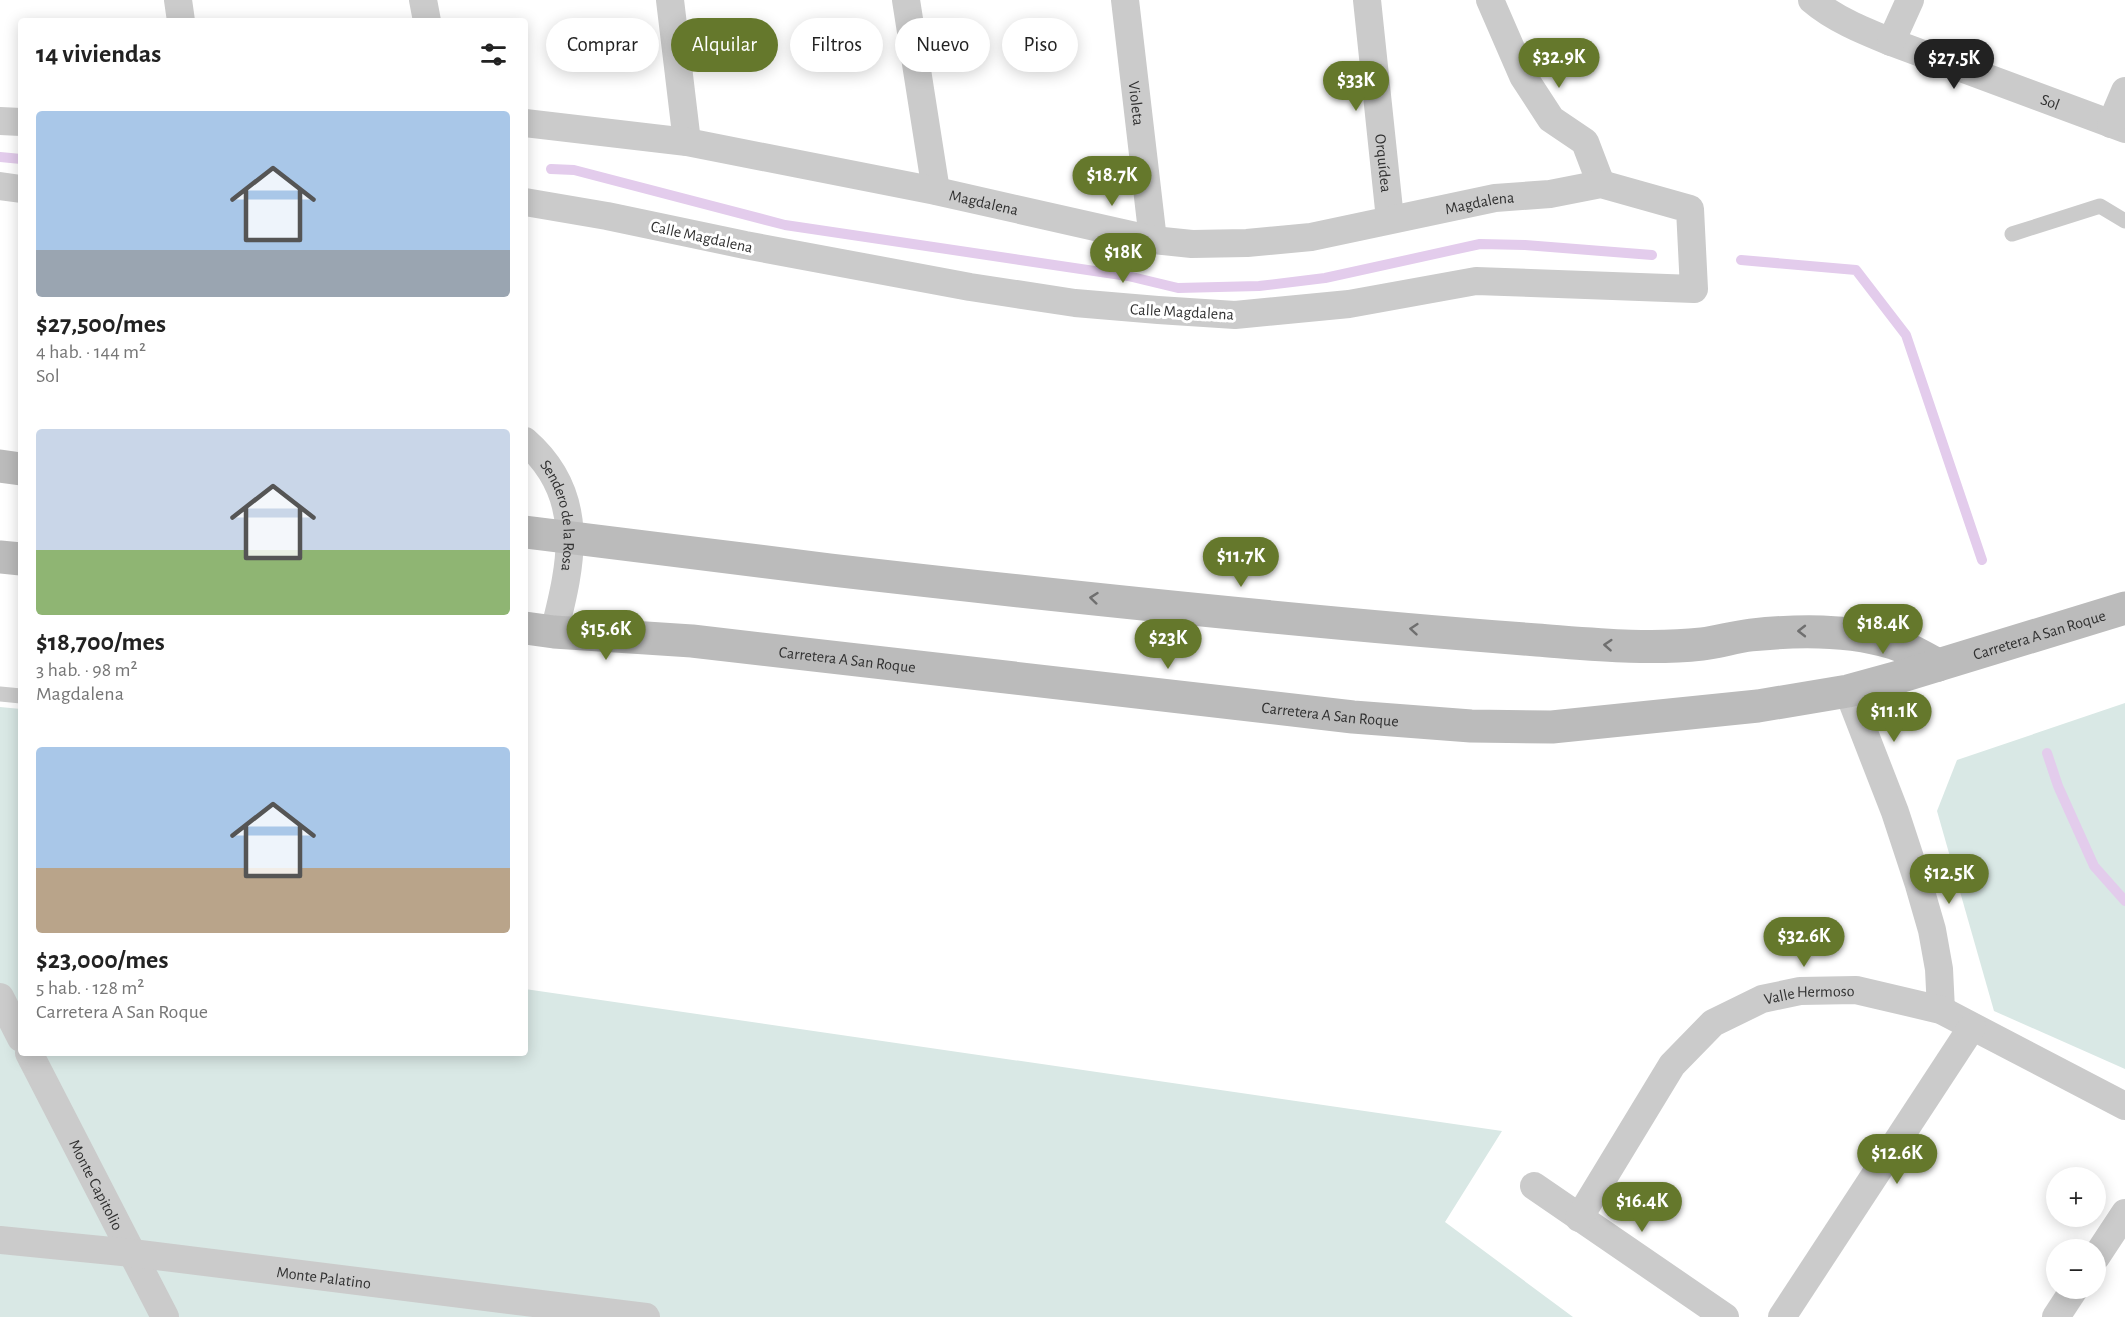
<!DOCTYPE html>
<html lang="es">
<head>
<meta charset="utf-8">
<style>
  :root { --surface:#fff; --page:#f2f2f2; --text:#222; --muted:#767676; --accent:#65782c }
  body { margin:0; font-family:"Alegreya Sans",sans-serif; background:var(--page); color:var(--text); height:100vh; display:flex; flex-direction:column; font-size:22px; white-space:nowrap }
  * { box-sizing:border-box; margin:0 }
  p { font-size:20px; color:var(--muted) }
  .icon { flex:none; width:33px; height:33px; fill:none; stroke:currentColor; stroke-width:2; stroke-linecap:round; stroke-linejoin:round }
  .map { position:relative; flex:1; overflow:hidden }
  .drawer { position:absolute; left:18px; top:18px; width:510px; height:1038px; display:flex; flex-direction:column; background:var(--surface); border-radius:6px; box-shadow:0 3px 15px #0003 }
  .drawer>* { flex:none }
  .hud { position:absolute; left:546px; top:18px; width:570px; height:54px; display:flex; gap:12px }
  .tools { position:absolute; left:2046px; top:1167px; display:grid; gap:12px }
  .tools a { display:grid; place-items:center; width:60px; height:60px; border-radius:50%; background:var(--surface); box-shadow:0 3px 15px #0003; font-size:30px }
  .price { position:absolute; translate:-50% -51px; padding:0 14px; border-radius:21px; background:var(--accent); color:#fff; font-size:20px; line-height:39px; filter:drop-shadow(0 2px 3px #0008) }
  .price::after { content:''; position:absolute; left:50%; top:36px; width:18px; height:14px; margin-left:-9px; background:inherit; clip-path:polygon(0 0,100% 0,50% 100%) }
  .price.current { background:#222; color:#fff }
  ul { padding:0; list-style:none }
  li { display:grid; align-content:center; gap:12px; height:318px; padding:0 18px }
  li span { display:grid; place-items:center; height:186px; border-radius:6px; color:#555 }
  li>.icon { margin-inline-start:auto }
  span .icon { width:108px; height:108px; fill:#fffc; stroke-width:1 }
  li b { font-size:26px }
  h2 { display:flex; justify-content:space-between; align-items:center; height:72px; padding:0 18px; font-size:26px }
  .tag { padding:0 21px; border-radius:27px; background:var(--surface); box-shadow:0 3px 15px #0003; font-size:21px; line-height:54px }
  .tag.current { background:var(--accent); color:#fff }
  .map>svg:first-child { display:block }
  .green { fill:#d9e8e5 }
  .lines { fill:none; stroke-linecap:round; stroke-linejoin:round }
  .stream { stroke:#e3ccec; stroke-width:10 }
  .lane { stroke:#cbcbcb; stroke-width:15 }
  .street { stroke:#cbcbcb; stroke-width:28 }
  .secondary { stroke:#bbb; stroke-width:33 }
  .oneway { stroke:#6f6f6f }
  .labels { text-anchor:middle; stroke-width:6; stroke-linejoin:round; paint-order:stroke }
  .street-label { font-size:16px; fill:#313131; stroke:#fff }
</style>
</head>
<body>
<div class="map">
<svg width="2125" height="1317" viewBox="0 0 2125 1317">
  <rect width="100%" height="100%" fill="#fff"/>
  <g class="green">
    <polygon points="2125,703 2125,1069 1994,1011 1937,811 1957,760"/>
    <polygon points="0,707 21,709 21,1053 525,1053 525,989 1502,1131 1445,1222 1573,1317 0,1317"/>
  </g>
  <g class="lines">
    <g class="stream">
      <polyline points="0,157 21,159"/>
      <polyline points="551,169 574,170 785,225 1128,276 1178,288 1259,286 1325,278 1480,244 1525,245 1652,255"/>
      <polyline points="1741,260 1856,270 1906,335 1982,560"/>
      <polyline points="2047,753 2058,786 2094,866 2125,901"/>
    </g>
    <g class="lane">
      <polyline points="2012,234 2100,206 2125,221"/>
      <polyline points="0,694 21,696"/>
    </g>
    <g class="street">
      <polyline points="178,0 181,21"/>
      <polyline points="423,0 427,21"/>
      <polyline points="670,0 687,142"/>
      <polyline points="906,0 936,191"/>
      <path id="s1" d="M1125,0L1153,240"/>
      <path id="s2" d="M1367,0L1390,219"/>
      <polyline points="1490,0 1523,76 1551,119 1585,142 1601,184"/>
      <path id="s3" d="M1812,0C1834,19 1864,31 1891,42L2125,129"/>
      <polyline points="1891,42 1910,0"/>
      <polyline points="0,121 21,122"/>
      <path id="s4" d="M525,123L687,142L936,191L1153,240L1192,244L1247,243L1311,237L1495,198L1550,194L1601,184L1690,209L1694,289L1476,281L1349,304L1235,315L1158,310L1075,303L970,287L745,245L607,216L525,202"/>
      <polyline points="2111,124 2125,91"/>
      <polyline points="0,186 21,189"/>
      <path id="s5" d="M525,441C587,495 572,562 554,632"/>
      <polyline points="1848,691 1895,812 1919,885 1932,930 1939,969 1941,1010"/>
      <polyline points="0,997 21,1038"/>
      <path id="s6" d="M29,1053L165,1317"/>
      <polyline points="1534,1186 1725,1317"/>
      <path id="s7" d="M1579,1218L1672,1065L1713,1023L1762,999L1800,991L1856,990L1941,1010L2125,1106"/>
      <path id="s8" d="M0,1240L132,1253L646,1317"/>
      <polyline points="2096,1257 2125,1213"/>
      <polyline points="1782,1317 1972,1027"/>
      <polyline points="2056,1317 2075,1288"/>
    </g>
    <g class="secondary">
      <polyline points="0,466 21,469"/>
      <path d="M525,532C627,544 729,558 831,570C1066,597 1301,622 1537,640C1591,644 1647,650 1702,644C1718,642 1735,637 1751,635C1798,630 1847,629 1893,643C1909,648 1924,658 1938,665"/>
      <polyline points="0,557 21,559"/>
      <path id="s9" d="M525,628L554,632L692,641L1353,717L1471,726L1552,727L1758,706L1848,691L1899,677L2125,608"/>
    </g>
  </g>
  <defs><path id="oneway-chevron" d="M-2-3.5L2.5 0L-2 3.5" fill="none" stroke-width="1.6" stroke-linecap="round" stroke-linejoin="round" transform="scale(1.5)"/></defs>
  <g class="oneway">
    <use href="#oneway-chevron" transform="translate(1094 598) rotate(-174)"/>
    <use href="#oneway-chevron" transform="translate(1414 629) rotate(-175)"/>
    <use href="#oneway-chevron" transform="translate(1802 631) rotate(180)"/>
    <use href="#oneway-chevron" transform="translate(1608 645) rotate(-176)"/>
  </g>
  <g class="labels">
    <g class="street-label">
      <text dy="6" stroke="none"><textPath href="#s3" startOffset="260">Sol</textPath></text>
      <text dy="6" stroke="none"><textPath href="#s1" startOffset="104">Violeta</textPath></text>
      <text dy="6" stroke="none"><textPath href="#s2" startOffset="164">Orquídea</textPath></text>
      <text dy="6" stroke="none"><textPath href="#s4" startOffset="466">Magdalena</textPath></text>
      <text dy="6" stroke="none"><textPath href="#s4" startOffset="970">Magdalena</textPath></text>
      <text transform="translate(702 236) rotate(12)" y="6">Calle Magdalena</text>
      <text transform="translate(1182 311) rotate(3)" y="6">Calle Magdalena</text>
      <text dy="6" stroke="none"><textPath href="#s5" startOffset="86">Sendero de la Rosa</textPath></text>
      <text dy="6" stroke="none"><textPath href="#s9" startOffset="1530">Carretera A San Roque</textPath></text>
      <text dy="6" stroke="none"><textPath href="#s9" startOffset="324">Carretera A San Roque</textPath></text>
      <text dy="6" stroke="none"><textPath href="#s9" startOffset="810">Carretera A San Roque</textPath></text>
      <text dy="6" stroke="none"><textPath href="#s7" startOffset="340">Valle Hermoso</textPath></text>
      <text dy="6" stroke="none"><textPath href="#s6" startOffset="148">Monte Capitolio</textPath></text>
      <text dy="6" stroke="none"><textPath href="#s8" startOffset="326">Monte Palatino</textPath></text>
    </g>
  </g>
</svg>
<div class="tools">
<a>+</a>
<a>−</a>
</div>
<b class="price" style="left:1559px;top:89px">$32.9K</b>
<b class="price current" style="left:1954px;top:90px">$27.5K</b>
<b class="price" style="left:1356px;top:112px">$33K</b>
<b class="price" style="left:1112px;top:207px">$18.7K</b>
<b class="price" style="left:1123px;top:284px">$18K</b>
<b class="price" style="left:1241px;top:588px">$11.7K</b>
<b class="price" style="left:1883px;top:655px">$18.4K</b>
<b class="price" style="left:606px;top:661px">$15.6K</b>
<b class="price" style="left:1168px;top:670px">$23K</b>
<b class="price" style="left:1894px;top:743px">$11.1K</b>
<b class="price" style="left:1949px;top:905px">$12.5K</b>
<b class="price" style="left:1804px;top:968px">$32.6K</b>
<b class="price" style="left:1897px;top:1185px">$12.6K</b>
<b class="price" style="left:1642px;top:1233px">$16.4K</b>
<div class="hud">
<a class="tag">Comprar</a>
<a class="tag current">Alquilar</a>
<a class="tag">Filtros</a>
<a class="tag">Nuevo</a>
<a class="tag">Piso</a>
</div>
<section class="drawer">
<h2>14 viviendas<svg class="icon" aria-label="filters" viewBox="0 0 24 24"><path d="M4 7h16M4 17h16"/><circle cx="9" cy="7" r="2"/><circle cx="15" cy="17" r="2"/></svg></h2>
<ul>
<li><span style="background:linear-gradient(#a9c7e8 75%,#9aa5b1 0)"><svg class="icon" aria-label="home" viewBox="0 0 24 24"><path d="M3 11l9-7 9 7M6 9v11h12V9"/></svg></span><div><b>$27,500/mes</b><p>4 hab. · 144 m²</p><p>Sol</p></div></li>
<li><span style="background:linear-gradient(#c9d6e8 65%,#8fb573 0)"><svg class="icon" aria-label="home" viewBox="0 0 24 24"><path d="M3 11l9-7 9 7M6 9v11h12V9"/></svg></span><div><b>$18,700/mes</b><p>3 hab. · 98 m²</p><p>Magdalena</p></div></li>
<li><span style="background:linear-gradient(#a9c7e8 65%,#b9a48a 0)"><svg class="icon" aria-label="home" viewBox="0 0 24 24"><path d="M3 11l9-7 9 7M6 9v11h12V9"/></svg></span><div><b>$23,000/mes</b><p>5 hab. · 128 m²</p><p>Carretera A San Roque</p></div></li>
</ul>
</section>
</div>
</body>
</html>
